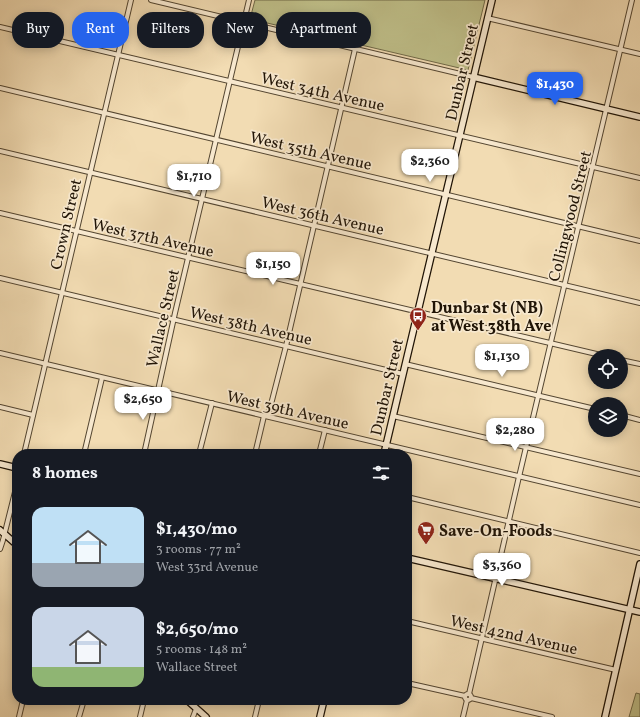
<!DOCTYPE html>
<html lang="en">
<head>
<meta charset="utf-8">
<style>
  :root { --surface:#171b24; --page:#20242c; --text:#f1f3f6; --muted:#9ea1a6; --accent:#2563eb }
  body { margin:0; font-family:Vollkorn,serif; background:var(--page); color:var(--text); height:100vh; display:flex; flex-direction:column; font-size:15px; white-space:nowrap }
  * { box-sizing:border-box; margin:0 }
  p { font-size:13px; color:var(--muted) }
  .icon { flex:none; width:22px; height:22px; fill:none; stroke:currentColor; stroke-width:2; stroke-linecap:round; stroke-linejoin:round }
  .map { position:relative; flex:1; overflow:hidden }
  .drawer { position:absolute; left:12px; top:449px; width:400px; height:256px; display:flex; flex-direction:column; background:var(--surface); border-radius:16px; box-shadow:0 2px 10px #0003 }
  .drawer>* { flex:none }
  .top-card { position:absolute; left:12px; top:12px; width:400px; height:36px; display:flex; gap:8px }
  .tools { position:absolute; left:588px; top:349px; display:grid; gap:8px }
  .tools a { display:grid; place-items:center; width:40px; height:40px; border-radius:50%; background:var(--surface); box-shadow:0 2px 10px #0003; font-size:20px }
  .price { position:absolute; translate:-50% -34px; padding:0 9px; border-radius:8px; background:#fff; color:#222; font-size:13px; line-height:26px; filter:drop-shadow(0 1px 2px #0008) }
  .price::after { content:''; position:absolute; left:50%; top:24px; width:12px; height:9px; margin-left:-6px; background:inherit; clip-path:polygon(0 0,100% 0,50% 100%) }
  .price.on { background:var(--accent); color:#fff }
  ul { padding:0; list-style:none }
  li { display:flex; align-items:center; gap:12px; height:100px; padding:0 20px }
  li span { display:grid; place-items:center; flex:none; width:112px; height:80px; border-radius:12px; color:#555 }
  li>.icon { margin-inline-start:auto }
  span .icon { width:48px; height:48px; fill:#fffc; stroke-width:1 }
  li b { font-size:17px }
  h2 { display:flex; justify-content:space-between; align-items:center; height:48px; padding:0 20px; font-size:17px }
  .chip { padding:0 14px; border-radius:16px; background:var(--surface); box-shadow:0 2px 10px #0003; font-size:14px; line-height:36px }
  .chip.on { background:var(--accent); color:#fff }
  .map>svg:first-child { display:block }
  .green { fill:#bfbf89; stroke:#706a48 }
  .lines { fill:none; stroke-linecap:round; stroke-linejoin:round }
  .street-casing { stroke:#544631; stroke-width:6 }
  .secondary-casing { stroke:#201406; stroke-width:8 }
  .street { stroke:#f7e8ce; stroke-width:4 }
  .secondary { stroke:#f7e8ce; stroke-width:5.5 }
  .labels { text-anchor:middle; stroke-width:3.5; stroke-linejoin:round; paint-order:stroke }
  .street-label { font-size:16px; fill:#201406; stroke:#f7e8ce }
  .poi-label { font-size:16px; font-weight:bold; fill:#201406; stroke:#f7e8ce; text-anchor:start }
</style>
</head>
<body>
<div class="map">
<svg width="640" height="717" viewBox="0 0 640 717">
  <rect width="100%" height="100%" fill="#f2dcb3"/>
  <filter id="stains"><feTurbulence type="fractalNoise" baseFrequency=".005" numOctaves="4"/><feColorMatrix values="0 0 0 0 .2 0 0 0 0 .09 0 0 0 0 .02 0 0 0 .5 -.17"/></filter>
  <radialGradient id="worn" r=".72"><stop offset=".6" stop-color="#630" stop-opacity="0"/><stop offset="1" stop-color="#630" stop-opacity=".3"/></radialGradient>
  <g class="green">
    <polygon points="255,0 485,0 468,70 250,19"/>
    <polygon points="636,693 640,694 640,717 629,717"/>
  </g>
  <g class="lines">
    <defs>
      <g id="street">
        <polyline points="151,0 473,77"/>
        <polyline points="487,18 640,54"/>
        <polyline points="0,27 640,178"/>
        <polyline points="0,88 640,241"/>
        <polyline points="0,151 640,303"/>
        <polyline points="0,213 605,356"/>
        <polyline points="0,278 403,374"/>
        <polyline points="0,353 640,505"/>
        <polyline points="621,360 640,364"/>
        <polyline points="405,364 595,409"/>
        <polyline points="0,407 33,415"/>
        <polyline points="621,415 640,420"/>
        <polyline points="268,416 286,346 355,49"/>
        <polyline points="393,416 640,474"/>
        <polyline points="24,454 131,0"/>
        <polyline points="84,454 102,378"/>
        <polyline points="144,454 175,313 249,0"/>
        <polyline points="199,454 212,403"/>
        <polyline points="255,454 264,416"/>
        <polyline points="319,454 325,430"/>
        <polyline points="407,497 640,553"/>
        <polyline points="0,549 3,540 17,484"/>
        <polyline points="407,621 616,670"/>
        <polyline points="407,683 465,696"/>
        <circle cx="468" cy="697" r="3"/>
        <polyline points="469,694 518,481 632,0"/>
        <polyline points="471,698 552,717"/>
        <polyline points="19,717 23,700"/>
        <polyline points="79,717 84,700"/>
        <polyline points="140,717 144,700"/>
        <polyline points="193,717 196,709"/>
        <polyline points="255,717 259,700"/>
        <polyline points="463,717 467,700"/>
      </g>
      <g id="secondary">
        <polyline points="473,77 640,117"/>
        <polyline points="384,454 492,0"/>
        <polyline points="0,464 17,468"/>
        <polyline points="0,530 17,545"/>
        <polyline points="407,558 485,576 640,612"/>
        <polyline points="187,700 206,717"/>
        <polyline points="320,717 324,700"/>
        <polyline points="605,717 640,564"/>
      </g>
    </defs>
    <use href="#street" class="street-casing"/>
    <use href="#secondary" class="secondary-casing"/>
    <use href="#street" class="street"/>
    <use href="#secondary" class="secondary"/>
  </g>
  <defs>
    <symbol id="bus-pin" viewBox="-11 -11 22 30"><path d="M0 17L-7.5 6A9.5 9.5 0 1 1 7.5 6Z" fill="#8f2418" stroke="#f7e8ce"/><path d="M-5-6H5V4H4V6H2V4H-2V6H-4V4H-5ZM-3.5-4V0h7V-4ZM-3.5 1.2v1.5H-2V1.2ZM2 1.2v1.5H3.5V1.2Z" fill="#fff"/></symbol>
    <symbol id="supermarket-pin" viewBox="-11 -11 22 30"><path d="M0 17L-7.5 6A9.5 9.5 0 1 1 7.5 6Z" fill="#8f2418" stroke="#f7e8ce"/><path d="M-6-5.5h2.5l.6 2H6L4.5 2H-2.5L-4.4-4H-6ZM-1.5 3.2a1.3 1.3 0 1 0 .1 0ZM3 3.2a1.3 1.3 0 1 0 .1 0Z" fill="#fff"/></symbol>
  </defs>
  <g fill-rule="evenodd">
    <use href="#bus-pin" x="408" y="306" width="20" height="27"/>
    <use href="#supermarket-pin" x="416" y="520" width="20" height="27"/>
  </g>
  <g class="labels">
    <g class="street-label">
      <text transform="translate(461 72) rotate(-77)" y="6">Dunbar Street</text>
      <text transform="translate(323 91) rotate(13)" y="6">West 34th Avenue</text>
      <text transform="translate(311 150) rotate(13)" y="6">West 35th Avenue</text>
      <text transform="translate(323 215) rotate(13)" y="6">West 36th Avenue</text>
      <text transform="translate(569 216) rotate(-76)" y="6">Collingwood Street</text>
      <text transform="translate(65 224) rotate(-77)" y="6">Crown Street</text>
      <text transform="translate(153 237) rotate(13)" y="6">West 37th Avenue</text>
      <text transform="translate(162 318) rotate(-77)" y="6">Wallace Street</text>
      <text transform="translate(251 325) rotate(13)" y="6">West 38th Avenue</text>
      <text transform="translate(386 387) rotate(-77)" y="6">Dunbar Street</text>
      <text transform="translate(288 409) rotate(13)" y="6">West 39th Avenue</text>
      <text transform="translate(514 634) rotate(13)" y="6">West 42nd Avenue</text>
    </g>
    <g class="poi-label">
      <text x="431" y="313">Dunbar St (NB)<tspan x="431" dy="18">at West 38th Ave</tspan></text>
      <text x="439" y="536">Save-On-Foods</text>
    </g>
  </g>
  <rect width="100%" height="100%" filter="url(#stains)"/>
  <rect width="100%" height="100%" fill="url(#worn)"/>
</svg>
<div class="tools">
<a><svg class="icon" aria-label="locate" viewBox="0 0 24 24"><circle cx="12" cy="12" r="6"/><path d="M12 2v4M12 18v4M2 12h4M18 12h4"/></svg></a>
<a><svg class="icon" aria-label="layers" viewBox="0 0 24 24"><path d="M12 4l9 5-9 5-9-5zM3 14l9 5 9-5"/></svg></a>
</div>
<b class="price on" style="left:555px;top:106px">$1,430</b>
<b class="price" style="left:430px;top:183px">$2,360</b>
<b class="price" style="left:194px;top:198px">$1,710</b>
<b class="price" style="left:273px;top:286px">$1,150</b>
<b class="price" style="left:502px;top:378px">$1,130</b>
<b class="price" style="left:143px;top:421px">$2,650</b>
<b class="price" style="left:515px;top:452px">$2,280</b>
<b class="price" style="left:502px;top:587px">$3,360</b>
<div class="top-card">
<a class="chip">Buy</a>
<a class="chip on">Rent</a>
<a class="chip">Filters</a>
<a class="chip">New</a>
<a class="chip">Apartment</a>
</div>
<section class="drawer">
<h2>8 homes<svg class="icon" aria-label="filters" viewBox="0 0 24 24"><path d="M4 7h16M4 17h16"/><circle cx="9" cy="7" r="2"/><circle cx="15" cy="17" r="2"/></svg></h2>
<ul>
<li><span style="background:linear-gradient(#bfe0f5 70%,#9aa5b1 0)"><svg class="icon" aria-label="home" viewBox="0 0 24 24"><path d="M3 11l9-7 9 7M6 9v11h12V9"/></svg></span><div><b>$1,430/mo</b><p>3 rooms · 77 m²</p><p>West 33rd Avenue</p></div></li>
<li><span style="background:linear-gradient(#c9d6e8 75%,#8fb573 0)"><svg class="icon" aria-label="home" viewBox="0 0 24 24"><path d="M3 11l9-7 9 7M6 9v11h12V9"/></svg></span><div><b>$2,650/mo</b><p>5 rooms · 148 m²</p><p>Wallace Street</p></div></li>
</ul>
</section>
</div>
</body>
</html>
